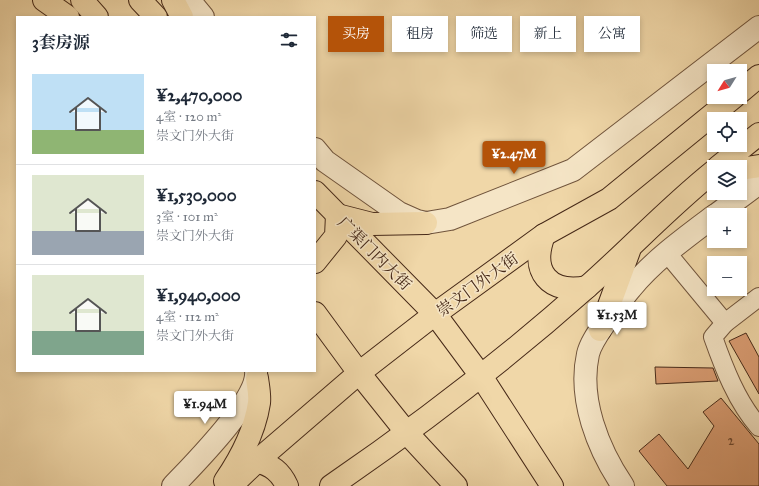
<!DOCTYPE html>
<html lang="zh">
<head>
<meta charset="utf-8">
<style>
  :root { --surface:#fff; --page:#f6f6f7; --text:#1f2937; --muted:#747a83; --line:#e0e1e3; --accent:#b45309 }
  body { margin:0; font-family:"IM FELL Great Primer","Noto Serif SC",serif; background:var(--page); color:var(--text); height:100vh; display:flex; flex-direction:column; font-size:15px; white-space:nowrap }
  * { box-sizing:border-box; margin:0 }
  p { font-size:13px; color:var(--muted) }
  .icon { flex:none; width:22px; height:22px; fill:none; stroke:currentColor; stroke-width:2; stroke-linecap:round; stroke-linejoin:round }
  .map { position:relative; flex:1; overflow:hidden }
  .sheet { position:absolute; left:16px; top:16px; width:300px; height:356px; display:flex; flex-direction:column; background:var(--surface); border-radius:0px; box-shadow:0 2px 6px #0003 }
  .sheet>* { flex:none }
  .hud { position:absolute; left:328px; top:16px; width:371px; height:36px; display:flex; gap:8px }
  .needle { width:26px; rotate:233deg }
  .fabs { position:absolute; left:707px; top:64px; display:grid; gap:8px }
  .fabs a { display:grid; place-items:center; width:40px; height:40px; border-radius:0px; background:var(--surface); box-shadow:0 2px 6px #0003; font-size:20px }
  .price { position:absolute; translate:-50% -34px; padding:0 9px; border-radius:4px; background:#fff; color:#222; font-size:13px; line-height:26px; filter:drop-shadow(0 1px 2px #0008) }
  .price::after { content:''; position:absolute; left:50%; top:24px; width:12px; height:9px; margin-left:-6px; background:inherit; clip-path:polygon(0 0,100% 0,50% 100%) }
  .price.on { background:var(--accent); color:#fff }
  ul { padding:0; list-style:none }
  li { display:flex; align-items:center; gap:12px; height:100px; padding:0 16px }
  li+li { border-top:1px solid var(--line) }
  li span { display:grid; place-items:center; flex:none; width:112px; height:80px; border-radius:0px; color:#555 }
  li>.icon { margin-inline-start:auto }
  span .icon { width:48px; height:48px; fill:#fffc; stroke-width:1 }
  li b { font-size:17px }
  h2 { display:flex; justify-content:space-between; align-items:center; height:48px; padding:0 16px; font-size:17px }
  .chip { padding:0 14px; border-radius:0px; background:var(--surface); box-shadow:0 2px 6px #0003; font-size:14px; line-height:36px }
  .chip.on { background:var(--accent); color:#fff }
  .map>svg:first-child { display:block }
  .building { fill:#dc9e74; stroke:#462918 }
  .lines { fill:none; stroke-linecap:round; stroke-linejoin:round }
  .minor-casing { stroke:#70543c; stroke-width:20 }
  .tertiary-casing { stroke:#70543c; stroke-width:24 }
  .primary-casing { stroke:#462918; stroke-width:24 }
  .minor { stroke:#f5e5c6; stroke-width:18 }
  .tertiary { stroke:#f5e5c6; stroke-width:22 }
  .primary { stroke:#f0d7a8; stroke-width:22 }
  .labels { text-anchor:middle; stroke-width:3; stroke-linejoin:round; paint-order:stroke }
  .number-label { font-size:14px; fill:#6c462f }
  .street-label { font-size:16px; fill:#462918; stroke:#f5e5c6 }
</style>
</head>
<body>
<div class="map">
<svg width="759" height="486" viewBox="0 0 759 486">
  <rect width="100%" height="100%" fill="#f0d7a8"/>
  <filter id="stains"><feTurbulence type="fractalNoise" baseFrequency=".005" numOctaves="4"/><feColorMatrix values="0 0 0 0 .2 0 0 0 0 .09 0 0 0 0 .02 0 0 0 .5 -.17"/></filter>
  <radialGradient id="worn" r=".72"><stop offset=".6" stop-color="#630" stop-opacity="0"/><stop offset="1" stop-color="#630" stop-opacity=".3"/></radialGradient>
  <g class="building">
    <polygon points="746,333 759,357 759,394 729,341"/>
    <polygon points="655,367 713,368 718,381 656,384"/>
    <polygon points="721,398 759,444 759,486 667,486 639,451 659,434 688,469 714,426 703,412"/>
  </g>
  <g class="lines">
    <defs>
      <g id="minor">
        <polyline points="667,253 725,323 759,297"/>
        <path d="M725,323L713,337C724,368 737,402 759,427"/>
      </g>
      <g id="tertiary">
        <polyline points="189,0 203,17"/>
        <polyline points="315,149 325,161 399,213 417,221 426,223 450,219 573,170 759,27"/>
        <polyline points="716,215 759,183"/>
        <path d="M173,486C193,465 259,399 256,371"/>
        <path d="M623,486C598,449 578,399 588,354C591,341 602,328 609,317C617,307 623,297 631,288C654,260 685,238 714,216"/>
      </g>
      <g id="primary">
        <polyline points="44,0 68,17"/>
        <polyline points="82,0 97,17"/>
        <polyline points="140,0 156,17"/>
        <polyline points="173,0 182,17"/>
        <polyline points="740,92 759,76"/>
        <polyline points="718,167 759,134"/>
        <polyline points="740,169 759,166"/>
        <polyline points="315,192 435,314 481,376 552,486"/>
        <path d="M544,235C530,272 549,294 587,287"/>
        <polyline points="315,262 336,236 337,215 372,224 426,223"/>
        <polyline points="315,313 359,373 407,433 456,486"/>
        <polyline points="600,330 629,251"/>
        <path d="M257,461C272,466 280,471 287,486"/>
        <path d="M225,481C240,459 255,430 259,403C260,395 258,386 257,378"/>
        <polyline points="231,486 257,461 359,373 435,314 544,235 609,199 734,97"/>
        <path d="M331,486C420,425 506,359 587,287C630,249 669,207 714,171"/>
      </g>
    </defs>
    <use href="#minor" class="minor-casing"/>
    <use href="#tertiary" class="tertiary-casing"/>
    <use href="#primary" class="primary-casing"/>
    <use href="#minor" class="minor"/>
    <use href="#tertiary" class="tertiary"/>
    <use href="#primary" class="primary"/>
  </g>
  <g class="labels">
    <g class="number-label">
      <text x="731" y="445">2</text>
    </g>
    <g class="street-label">
      <text transform="translate(375 253) rotate(45)" y="6">广渠门内大街</text>
      <text transform="translate(477 284) rotate(-36)" y="6">崇文门外大街</text>
    </g>
  </g>
  <rect width="100%" height="100%" filter="url(#stains)"/>
  <rect width="100%" height="100%" fill="url(#worn)"/>
</svg>
<div class="fabs">
<a><svg class="needle" viewBox="-14 -14 28 28"><path d="M0-13l5 13h-10z" fill="#e53935"/><path d="M0 13l5-13h-10z" fill="#747a83"/></svg></a>
<a><svg class="icon" aria-label="locate" viewBox="0 0 24 24"><circle cx="12" cy="12" r="6"/><path d="M12 2v4M12 18v4M2 12h4M18 12h4"/></svg></a>
<a><svg class="icon" aria-label="layers" viewBox="0 0 24 24"><path d="M12 4l9 5-9 5-9-5zM3 14l9 5 9-5"/></svg></a>
<a>+</a>
<a>−</a>
</div>
<b class="price on" style="left:514px;top:175px">¥2.47M</b>
<b class="price" style="left:617px;top:336px">¥1.53M</b>
<b class="price" style="left:205px;top:425px">¥1.94M</b>
<div class="hud">
<a class="chip on">买房</a>
<a class="chip">租房</a>
<a class="chip">筛选</a>
<a class="chip">新上</a>
<a class="chip">公寓</a>
</div>
<section class="sheet">
<h2>3套房源<svg class="icon" aria-label="filters" viewBox="0 0 24 24"><path d="M4 7h16M4 17h16"/><circle cx="9" cy="7" r="2"/><circle cx="15" cy="17" r="2"/></svg></h2>
<ul>
<li><span style="background:linear-gradient(#bfe0f5 70%,#8fb573 0)"><svg class="icon" aria-label="home" viewBox="0 0 24 24"><path d="M3 11l9-7 9 7M6 9v11h12V9"/></svg></span><div><b>¥2,470,000</b><p>4室 · 120 m²</p><p>崇文门外大街</p></div></li>
<li><span style="background:linear-gradient(#dfe7d0 70%,#9aa5b1 0)"><svg class="icon" aria-label="home" viewBox="0 0 24 24"><path d="M3 11l9-7 9 7M6 9v11h12V9"/></svg></span><div><b>¥1,530,000</b><p>3室 · 101 m²</p><p>崇文门外大街</p></div></li>
<li><span style="background:linear-gradient(#dfe7d0 70%,#7fa58c 0)"><svg class="icon" aria-label="home" viewBox="0 0 24 24"><path d="M3 11l9-7 9 7M6 9v11h12V9"/></svg></span><div><b>¥1,940,000</b><p>4室 · 112 m²</p><p>崇文门外大街</p></div></li>
</ul>
</section>
</div>
</body>
</html>
